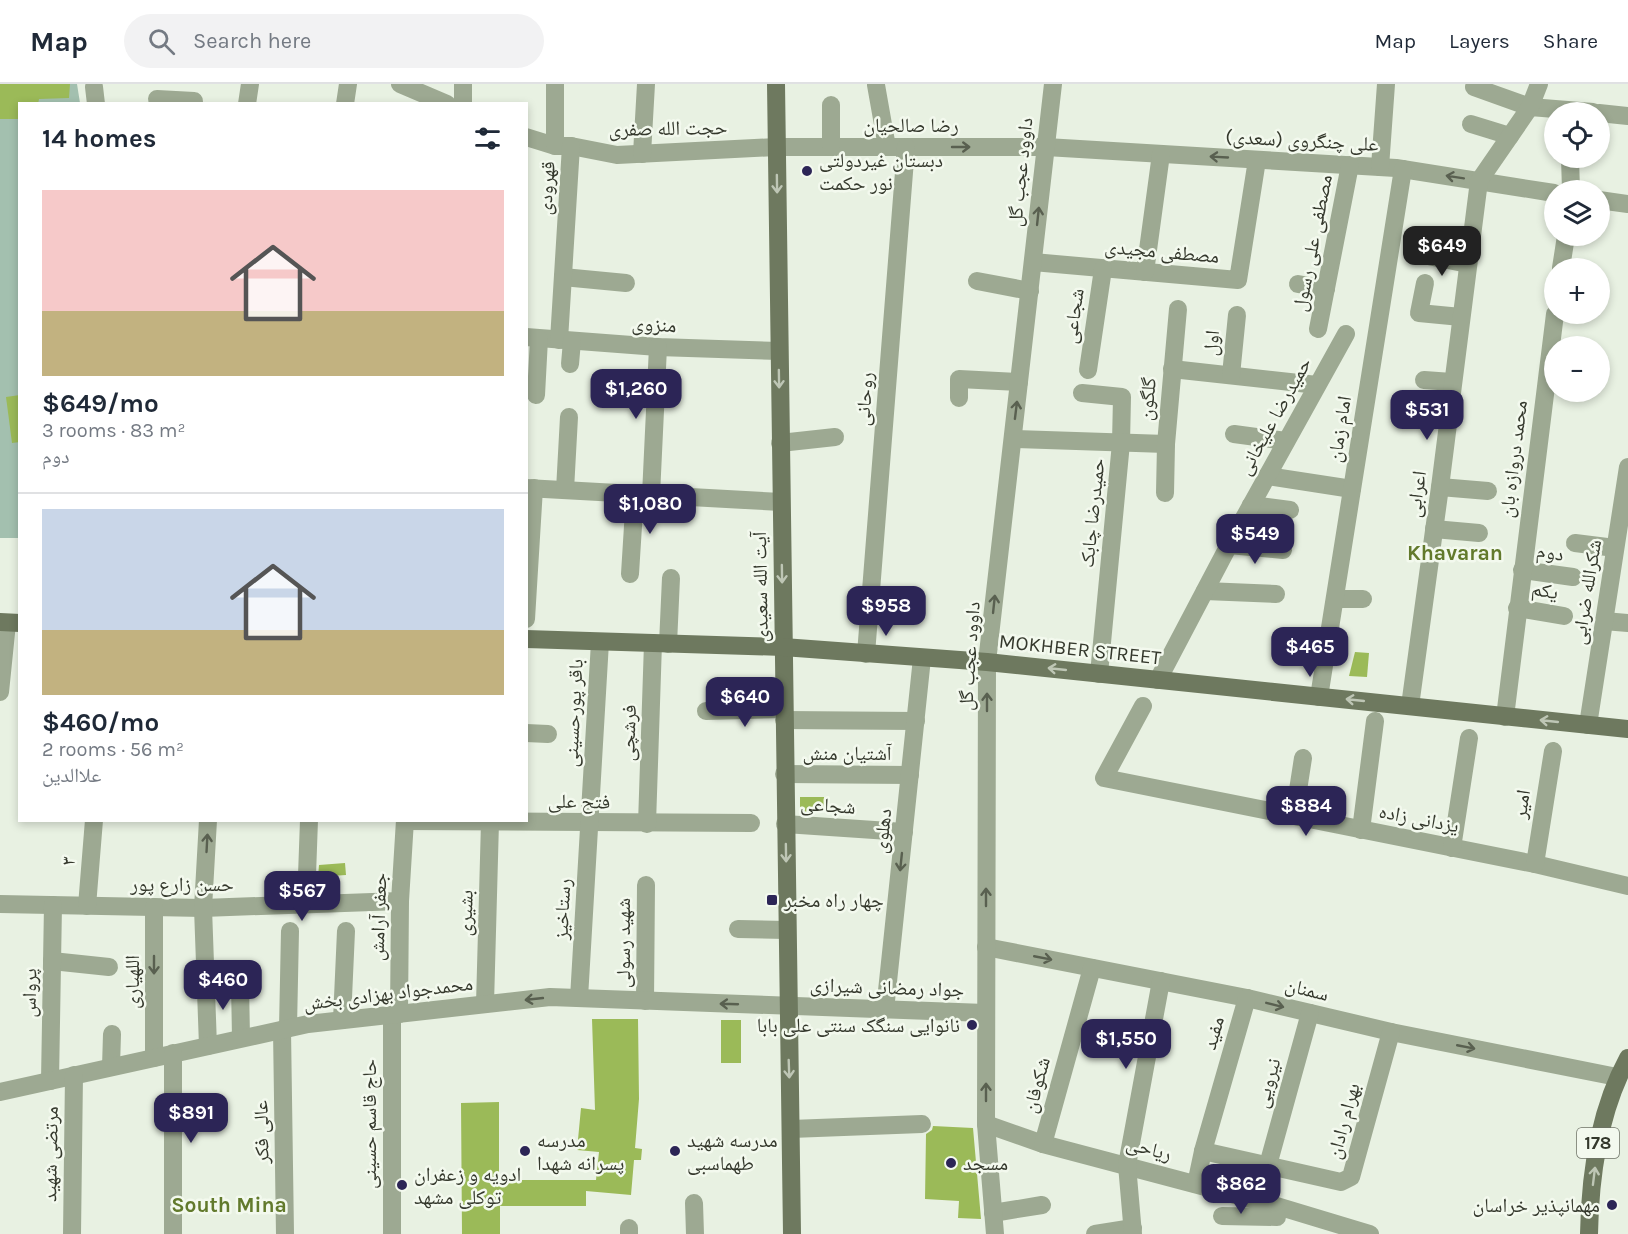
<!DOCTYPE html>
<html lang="en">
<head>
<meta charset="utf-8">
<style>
  :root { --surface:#fff; --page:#f2f2f3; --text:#1f2937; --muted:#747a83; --line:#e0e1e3; --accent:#2c2556 }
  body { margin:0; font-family:Karla,"Noto Naskh Arabic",sans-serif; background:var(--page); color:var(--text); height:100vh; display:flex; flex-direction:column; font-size:22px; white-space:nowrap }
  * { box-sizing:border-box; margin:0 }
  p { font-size:20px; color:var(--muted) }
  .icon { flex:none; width:33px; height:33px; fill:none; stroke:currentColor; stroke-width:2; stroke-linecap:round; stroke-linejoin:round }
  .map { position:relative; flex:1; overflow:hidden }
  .side { position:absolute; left:18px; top:18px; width:510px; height:720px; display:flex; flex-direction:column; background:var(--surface); border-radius:0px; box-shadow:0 3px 9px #0003 }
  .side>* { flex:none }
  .controls { position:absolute; left:1544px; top:18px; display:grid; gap:12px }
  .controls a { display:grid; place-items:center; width:66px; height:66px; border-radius:50%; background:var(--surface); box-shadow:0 3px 9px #0003; font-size:30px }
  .price { position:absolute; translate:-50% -51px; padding:0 14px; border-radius:12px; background:var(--accent); color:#fff; font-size:20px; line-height:39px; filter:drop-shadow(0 2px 3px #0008) }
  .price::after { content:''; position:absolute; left:50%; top:36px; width:18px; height:14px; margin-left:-9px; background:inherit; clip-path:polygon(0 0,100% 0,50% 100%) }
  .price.selected { background:#222; color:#fff }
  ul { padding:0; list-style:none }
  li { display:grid; align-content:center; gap:12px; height:318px; padding:0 24px }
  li+li { border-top:2px solid var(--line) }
  li span { display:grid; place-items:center; height:186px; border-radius:0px; color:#555 }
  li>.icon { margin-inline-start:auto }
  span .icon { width:108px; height:108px; fill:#fffc; stroke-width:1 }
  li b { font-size:26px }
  h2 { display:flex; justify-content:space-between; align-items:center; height:72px; padding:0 24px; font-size:26px }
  header { display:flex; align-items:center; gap:36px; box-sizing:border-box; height:84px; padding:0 30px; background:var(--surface); border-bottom:2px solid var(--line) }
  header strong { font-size:28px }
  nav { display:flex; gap:33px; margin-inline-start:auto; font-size:21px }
  .search { width:420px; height:54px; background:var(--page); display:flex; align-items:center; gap:15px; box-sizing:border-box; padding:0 21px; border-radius:33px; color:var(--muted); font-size:22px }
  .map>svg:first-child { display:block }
  .green { fill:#a3c0af }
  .building { fill:#9bba58 }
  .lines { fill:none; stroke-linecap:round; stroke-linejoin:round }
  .minor { stroke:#9da992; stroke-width:18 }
  .major { stroke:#6e795f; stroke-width:18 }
  .oneway { stroke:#596050 }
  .oneway2 { stroke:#bec6b5 }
  .poi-dot { fill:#2c2556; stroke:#f3f9ee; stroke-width:2 }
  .labels { text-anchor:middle; stroke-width:5; stroke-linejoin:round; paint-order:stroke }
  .shield { fill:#f3f9ee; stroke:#6d7266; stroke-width:1.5 }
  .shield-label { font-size:18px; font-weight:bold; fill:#34382c }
  .street-label { font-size:20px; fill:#34382c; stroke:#f3f9ee }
  .poi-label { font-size:20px; fill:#34382c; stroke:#f3f9ee; text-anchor:start }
  .neighbourhood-label { font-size:21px; font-weight:bold; fill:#627a2c; stroke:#f3f9ee }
</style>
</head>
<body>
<header>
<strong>Map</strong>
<div class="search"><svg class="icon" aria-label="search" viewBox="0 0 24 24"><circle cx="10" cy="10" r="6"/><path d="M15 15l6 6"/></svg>Search here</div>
<nav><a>Map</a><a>Layers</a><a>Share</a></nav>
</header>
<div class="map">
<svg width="1628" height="1150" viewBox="0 0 1628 1150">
  <rect width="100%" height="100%" fill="#e8f1e2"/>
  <polygon class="green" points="0,0 77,0 80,19 20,20 20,454 0,454"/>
  <g class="building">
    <polygon points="0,0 70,0 69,14 39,15 38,20 20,20 20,35 0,35"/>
    <polygon points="20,311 20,358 12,359 6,313"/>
    <polygon points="1355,568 1369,569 1367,593 1349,592"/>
    <rect x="800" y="713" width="24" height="15"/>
    <polygon points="345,779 346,791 318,793 319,781"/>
    <polygon points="592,935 638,935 639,1015 635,1064 642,1065 641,1076 634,1076 631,1111 586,1107 586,1122 500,1122 500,1150 462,1150 461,1019 499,1018 499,1096 596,1096 599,1068 577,1066 581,1024 595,1026"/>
    <rect x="721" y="936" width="20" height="43"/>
    <polygon points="933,1042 973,1044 981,1135 958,1134 959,1117 925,1115 926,1050 932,1046"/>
  </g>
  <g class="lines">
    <g class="minor">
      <polyline points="400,0 447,20"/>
      <polyline points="876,1 887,63"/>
      <polyline points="94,3 96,20"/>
      <polyline points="1474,3 1530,23 1593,28"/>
      <polyline points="157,15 194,17"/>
      <polyline points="247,20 250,0"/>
      <polyline points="345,20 348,0"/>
      <polyline points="463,20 463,0"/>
      <polyline points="1599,29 1628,32"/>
      <polyline points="1471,40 1510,52"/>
      <polyline points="526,53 555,62 571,62 617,71 776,63 1046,63 1396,84 1554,109"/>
      <polyline points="555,62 555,0"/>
      <polyline points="831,63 831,21"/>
      <polyline points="642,70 646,0"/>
      <polyline points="1570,74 1571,106"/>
      <polyline points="1380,83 1386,0"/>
      <polyline points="1599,116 1628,120"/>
      <polyline points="1423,171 1468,180"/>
      <polyline points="1033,178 1238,196 1257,76"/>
      <polyline points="1561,184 1566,152"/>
      <polyline points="1145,188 1161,70"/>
      <polyline points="563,193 626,199"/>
      <polyline points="977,197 1030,207"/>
      <polyline points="1425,199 1419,229 1461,233"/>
      <polyline points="1298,200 1326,205"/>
      <polyline points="1318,245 1350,81"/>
      <polyline points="526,253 658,263 779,267"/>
      <polyline points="559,256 571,62"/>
      <polyline points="570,280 572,257"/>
      <polyline points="1172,285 1317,301"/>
      <polyline points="1088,286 1103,185"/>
      <polyline points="1231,291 1237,231"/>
      <polyline points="1424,296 1452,298"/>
      <polyline points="1082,309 1122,313 1121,359 1099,590"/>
      <polyline points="536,311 539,255"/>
      <polyline points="959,314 959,295 1019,298"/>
      <polyline points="1234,350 1286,357"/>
      <polyline points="1013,355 1166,360"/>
      <polyline points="780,359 835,353"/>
      <polyline points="1267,392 1352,405"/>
      <polyline points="1440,403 1488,407"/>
      <polyline points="526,404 781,418"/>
      <polyline points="565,406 569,333"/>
      <polyline points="1165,409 1166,360 1178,225"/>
      <polyline points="651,411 658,263"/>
      <polyline points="1251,421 1290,426"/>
      <polyline points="1434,445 1479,449"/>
      <polyline points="1575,459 1615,464"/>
      <polyline points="1229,461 1283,466"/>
      <polyline points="1522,486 1573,493"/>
      <polyline points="630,490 635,410"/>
      <polyline points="1205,507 1276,510"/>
      <polyline points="1335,515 1363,515"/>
      <polyline points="1517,524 1564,532"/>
      <polyline points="526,535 534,404"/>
      <polyline points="1604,537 1628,539"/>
      <polyline points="668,560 671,494"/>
      <polyline points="866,570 906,63"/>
      <polyline points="1158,596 1229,461 1346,250"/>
      <polyline points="0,608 7,539"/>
      <polyline points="1319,613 1403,85"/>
      <polyline points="1143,622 1104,694 1535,780 1628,802"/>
      <polyline points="1410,622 1440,403 1479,97 1530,23 1539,0"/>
      <polyline points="706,627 784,625"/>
      <polyline points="1505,633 1555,230"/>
      <polyline points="784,636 916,637"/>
      <polyline points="1588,641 1628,383"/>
      <polyline points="526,649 548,650"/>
      <polyline points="784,690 910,691"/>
      <polyline points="1294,732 1303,674"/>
      <polyline points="405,737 751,739"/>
      <polyline points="647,740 653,559"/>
      <polyline points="785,740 904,748"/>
      <polyline points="1361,746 1375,637"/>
      <polyline points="1452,764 1469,654"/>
      <polyline points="1535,780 1553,667"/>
      <polyline points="306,819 309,736"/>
      <polyline points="0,820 203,824 400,817"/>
      <polyline points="87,822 94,736"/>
      <polyline points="738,845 786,846"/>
      <polyline points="986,863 1247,914 1391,948 1617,993"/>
      <polyline points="52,877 109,883"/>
      <polyline points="240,899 241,954"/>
      <polyline points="579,914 600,558"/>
      <polyline points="645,917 646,801"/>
      <polyline points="485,920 490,738"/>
      <polyline points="885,926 922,574"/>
      <polyline points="399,930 400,817 405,736"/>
      <polyline points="392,931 392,1150"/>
      <polyline points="342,936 346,847"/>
      <polyline points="288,944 290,847"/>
      <polyline points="282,946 285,1150"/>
      <polyline points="208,962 203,824 208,736"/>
      <polyline points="154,974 154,823"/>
      <polyline points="111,983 112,950"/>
      <polyline points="50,997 53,821"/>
      <polyline points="0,1008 308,940 550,913 985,929"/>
      <polyline points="986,1040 1043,1060 1277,1122 1370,1150"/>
      <polyline points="791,1045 922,1040"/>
      <polyline points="1043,1060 1092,884"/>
      <polyline points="1203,1067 1341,1098 1351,1093 1391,948"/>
      <polyline points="1268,1081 1310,929"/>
      <polyline points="1196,1100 1203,1067 1247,914"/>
      <polyline points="694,1119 695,1150"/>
      <polyline points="993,1129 1042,1121"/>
      <polyline points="1222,1132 1277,1133"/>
      <polyline points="629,1144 629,1150"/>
      <polyline points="72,1150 74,991"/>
      <polyline points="173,1150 173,969"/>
      <polyline points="995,1150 986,1040 987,578 1053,0"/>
      <polyline points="1095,1150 1133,1144"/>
      <polyline points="1133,1150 1127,1081 1161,897"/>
    </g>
    <g class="major">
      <polyline points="776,0 792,1150"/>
      <polyline points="0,538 20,539"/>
      <polyline points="526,555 783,563 987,578 1628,645"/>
      <path d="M1589,1150C1590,1090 1599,1027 1628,974"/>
    </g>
  </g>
  <defs><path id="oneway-shaft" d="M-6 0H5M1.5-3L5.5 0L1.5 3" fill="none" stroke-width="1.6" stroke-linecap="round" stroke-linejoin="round" transform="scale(1.5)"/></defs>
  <g class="oneway">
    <use href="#oneway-shaft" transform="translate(961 63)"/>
    <use href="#oneway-shaft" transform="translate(1219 73) rotate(-177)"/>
    <use href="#oneway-shaft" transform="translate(1455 93) rotate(-171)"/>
    <use href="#oneway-shaft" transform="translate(1038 132) rotate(-84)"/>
    <use href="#oneway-shaft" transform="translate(1016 326) rotate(-83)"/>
    <use href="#oneway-shaft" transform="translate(994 520) rotate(-84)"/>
    <use href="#oneway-shaft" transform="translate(987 618) rotate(-90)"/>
    <use href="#oneway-shaft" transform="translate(207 759) rotate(-87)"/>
    <use href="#oneway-shaft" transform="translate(901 778) rotate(96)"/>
    <use href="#oneway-shaft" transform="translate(986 813) rotate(-90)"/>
    <use href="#oneway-shaft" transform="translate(1043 874) rotate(11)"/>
    <use href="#oneway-shaft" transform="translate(154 881) rotate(90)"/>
    <use href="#oneway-shaft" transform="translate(534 915) rotate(174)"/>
    <use href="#oneway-shaft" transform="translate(729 920) rotate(-178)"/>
    <use href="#oneway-shaft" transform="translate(1275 921) rotate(14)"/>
    <use href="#oneway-shaft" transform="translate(1466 963) rotate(11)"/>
    <use href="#oneway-shaft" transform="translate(986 1008) rotate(-90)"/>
  </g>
  <g class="oneway2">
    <use href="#oneway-shaft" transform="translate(777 100) rotate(89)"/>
    <use href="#oneway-shaft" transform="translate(779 295) rotate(89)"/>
    <use href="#oneway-shaft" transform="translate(782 490) rotate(89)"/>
    <use href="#oneway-shaft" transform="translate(1057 585) rotate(-174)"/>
    <use href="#oneway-shaft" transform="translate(1355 616) rotate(-174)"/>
    <use href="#oneway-shaft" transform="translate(1549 637) rotate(-174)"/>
    <use href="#oneway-shaft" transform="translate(786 769) rotate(89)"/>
    <use href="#oneway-shaft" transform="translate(789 985) rotate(88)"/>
    <use href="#oneway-shaft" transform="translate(1594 1092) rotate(-83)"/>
  </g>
  <g class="poi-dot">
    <circle cx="807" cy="87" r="6"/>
    <rect x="766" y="810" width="12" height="12" rx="3"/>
    <circle cx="972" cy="941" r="6"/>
    <circle cx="525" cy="1067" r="6"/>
    <circle cx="675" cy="1067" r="6"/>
    <circle cx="951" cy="1079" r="6"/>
    <circle cx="402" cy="1101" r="6"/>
    <circle cx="1612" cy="1121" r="6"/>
  </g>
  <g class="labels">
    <rect class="shield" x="1577" y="1044" width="42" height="30" rx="4.5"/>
    <g class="shield-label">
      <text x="1598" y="1065">178</text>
    </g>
    <g class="street-label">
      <text x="911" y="48">رضا صالحیان</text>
      <text transform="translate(668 44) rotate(-1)" y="7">حجت الله صفری</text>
      <text transform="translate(1302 56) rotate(3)" y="7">علی چنگروی (سعدی)</text>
      <text transform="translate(1020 88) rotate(-84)" y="7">داوود عجب گل</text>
      <text transform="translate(546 104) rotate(-86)" y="7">قهرودی</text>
      <text transform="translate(1312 159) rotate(-79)" y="7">مصطفی علی رسول</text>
      <text transform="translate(1162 167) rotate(5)" y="7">مصطفی مجیدی</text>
      <text transform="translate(1073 232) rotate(-82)" y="7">شجاعی</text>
      <text transform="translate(654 240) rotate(3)" y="7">منزوی</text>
      <text transform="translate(1211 259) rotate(-85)" y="7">اول</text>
      <text transform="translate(864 315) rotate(-86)" y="7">روحانی</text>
      <text transform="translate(1147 315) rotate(-85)" y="7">گلگون</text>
      <text transform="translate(1274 332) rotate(-61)" y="7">حمیدرضا علیخانی</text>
      <text transform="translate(1339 345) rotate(-81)" y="7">امام زمان</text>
      <text transform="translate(1513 375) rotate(-83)" y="7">محمد دروازه بان</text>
      <text transform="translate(1416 410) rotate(-82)" y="7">اعرابی</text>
      <text transform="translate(1092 429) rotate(-84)" y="7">حمیدرضا چابک</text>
      <text transform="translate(1550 468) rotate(8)" y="7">دوم</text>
      <text transform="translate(760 503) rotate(-91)" y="7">آیت الله سعیدی</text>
      <text transform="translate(1545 506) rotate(10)" y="7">یکم</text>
      <text transform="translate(1586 508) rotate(-81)" y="7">شکرالله ضرابی</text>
      <text transform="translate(1080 565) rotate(6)" y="7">MOKHBER STREET</text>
      <text transform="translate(969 572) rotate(-86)" y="7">داوود عجب گل</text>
      <text transform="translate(573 629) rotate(-87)" y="7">باقر پورحسینی</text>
      <text transform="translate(628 649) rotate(-88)" y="7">فرشچی</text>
      <text x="847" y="676">آشتیان منش</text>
      <text transform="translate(579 717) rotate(1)" y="7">فتح علی</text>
      <text transform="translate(1521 720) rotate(-81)" y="7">امیر</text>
      <text transform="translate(828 721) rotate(4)" y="7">شجاعی</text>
      <text transform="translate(1419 734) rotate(11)" y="7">یزدانی زاده</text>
      <text transform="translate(882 747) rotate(-84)" y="7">دهلوی</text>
      <text transform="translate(68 777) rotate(-85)" y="7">۳</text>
      <text x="182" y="807">حسن زارع پور</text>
      <text transform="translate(562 825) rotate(-87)" y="7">رستاخیز</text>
      <text transform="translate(465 829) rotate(-88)" y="7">بشیری</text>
      <text transform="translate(378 833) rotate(-88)" y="7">جعفر آرامش</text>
      <text transform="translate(623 859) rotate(-90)" y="7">شهید رسولی</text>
      <text transform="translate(132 898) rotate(-90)" y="7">اللهیاری</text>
      <text transform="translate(887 903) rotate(2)" y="7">جواد رمضانی شیرازی</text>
      <text transform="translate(1307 905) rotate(14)" y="7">سمنان</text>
      <text transform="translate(29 909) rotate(-89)" y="7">پرواس</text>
      <text transform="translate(388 909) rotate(-7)" y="7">محمدجواد بهزادی بخش</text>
      <text transform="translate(1213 949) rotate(-74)" y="7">مفید</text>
      <text transform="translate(1267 999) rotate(-74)" y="7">نیرویی</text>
      <text transform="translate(1036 1001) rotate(-75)" y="7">شکوفان</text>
      <text transform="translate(1343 1037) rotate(-75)" y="7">بهرام رادان</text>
      <text transform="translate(369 1040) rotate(-90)" y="7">حاج قاسم حسینی</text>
      <text transform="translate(261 1048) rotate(-91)" y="7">عالی فکر</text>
      <text transform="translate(1149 1064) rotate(15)" y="7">ریاحی</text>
      <text transform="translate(50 1070) rotate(-89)" y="7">مرتضی شهید</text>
    </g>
    <g class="poi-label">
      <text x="819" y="83">دبستان غیردولتی<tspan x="819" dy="23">نور حکمت</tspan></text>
      <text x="784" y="823">چهار راه مخبر</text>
      <text x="960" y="948" text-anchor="end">نانوایی سنگک سنتی علی بابا</text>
      <text x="537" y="1063">مدرسه<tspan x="537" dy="23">پسرانه شهدا</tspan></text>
      <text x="687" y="1063">مدرسه شهید<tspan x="687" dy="23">طهماسبی</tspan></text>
      <text x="963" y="1086">مسجد</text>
      <text x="414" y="1097">ادویه و زعفران<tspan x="414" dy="23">توکلی مشهد</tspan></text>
      <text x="1600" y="1128" text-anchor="end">مهمانپذیر خراسان</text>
    </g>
    <g class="neighbourhood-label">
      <text x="1455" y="476">Khavaran</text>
      <text x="229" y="1128">South Mina</text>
    </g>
  </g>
</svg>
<div class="controls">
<a><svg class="icon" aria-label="locate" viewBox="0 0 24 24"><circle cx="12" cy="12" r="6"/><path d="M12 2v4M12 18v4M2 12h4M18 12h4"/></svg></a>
<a><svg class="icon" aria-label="layers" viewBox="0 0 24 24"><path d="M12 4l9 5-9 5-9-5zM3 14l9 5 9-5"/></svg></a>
<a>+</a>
<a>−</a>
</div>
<b class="price selected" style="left:1442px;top:193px">$649</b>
<b class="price" style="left:636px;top:336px">$1,260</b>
<b class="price" style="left:1427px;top:357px">$531</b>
<b class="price" style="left:650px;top:451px">$1,080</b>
<b class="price" style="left:1255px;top:481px">$549</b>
<b class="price" style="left:886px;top:553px">$958</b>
<b class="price" style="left:1310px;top:594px">$465</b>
<b class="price" style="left:745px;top:644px">$640</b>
<b class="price" style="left:1306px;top:753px">$884</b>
<b class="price" style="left:302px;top:838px">$567</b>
<b class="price" style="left:223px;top:927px">$460</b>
<b class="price" style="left:1126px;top:986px">$1,550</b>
<b class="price" style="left:191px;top:1060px">$891</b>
<b class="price" style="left:1241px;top:1131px">$862</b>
<section class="side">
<h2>14 homes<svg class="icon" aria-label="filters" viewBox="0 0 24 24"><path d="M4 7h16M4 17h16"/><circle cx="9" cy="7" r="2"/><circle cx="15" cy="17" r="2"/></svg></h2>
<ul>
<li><span style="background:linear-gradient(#f6c9c9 65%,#c2b280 0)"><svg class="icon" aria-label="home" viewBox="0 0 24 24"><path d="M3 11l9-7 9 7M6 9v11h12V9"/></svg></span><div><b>$649/mo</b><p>3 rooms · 83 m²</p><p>دوم</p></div></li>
<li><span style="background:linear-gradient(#c9d6e8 65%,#c2b280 0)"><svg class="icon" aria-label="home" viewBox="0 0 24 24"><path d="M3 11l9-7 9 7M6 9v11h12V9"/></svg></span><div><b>$460/mo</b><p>2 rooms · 56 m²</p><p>علاالدین</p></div></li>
</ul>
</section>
</div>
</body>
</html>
